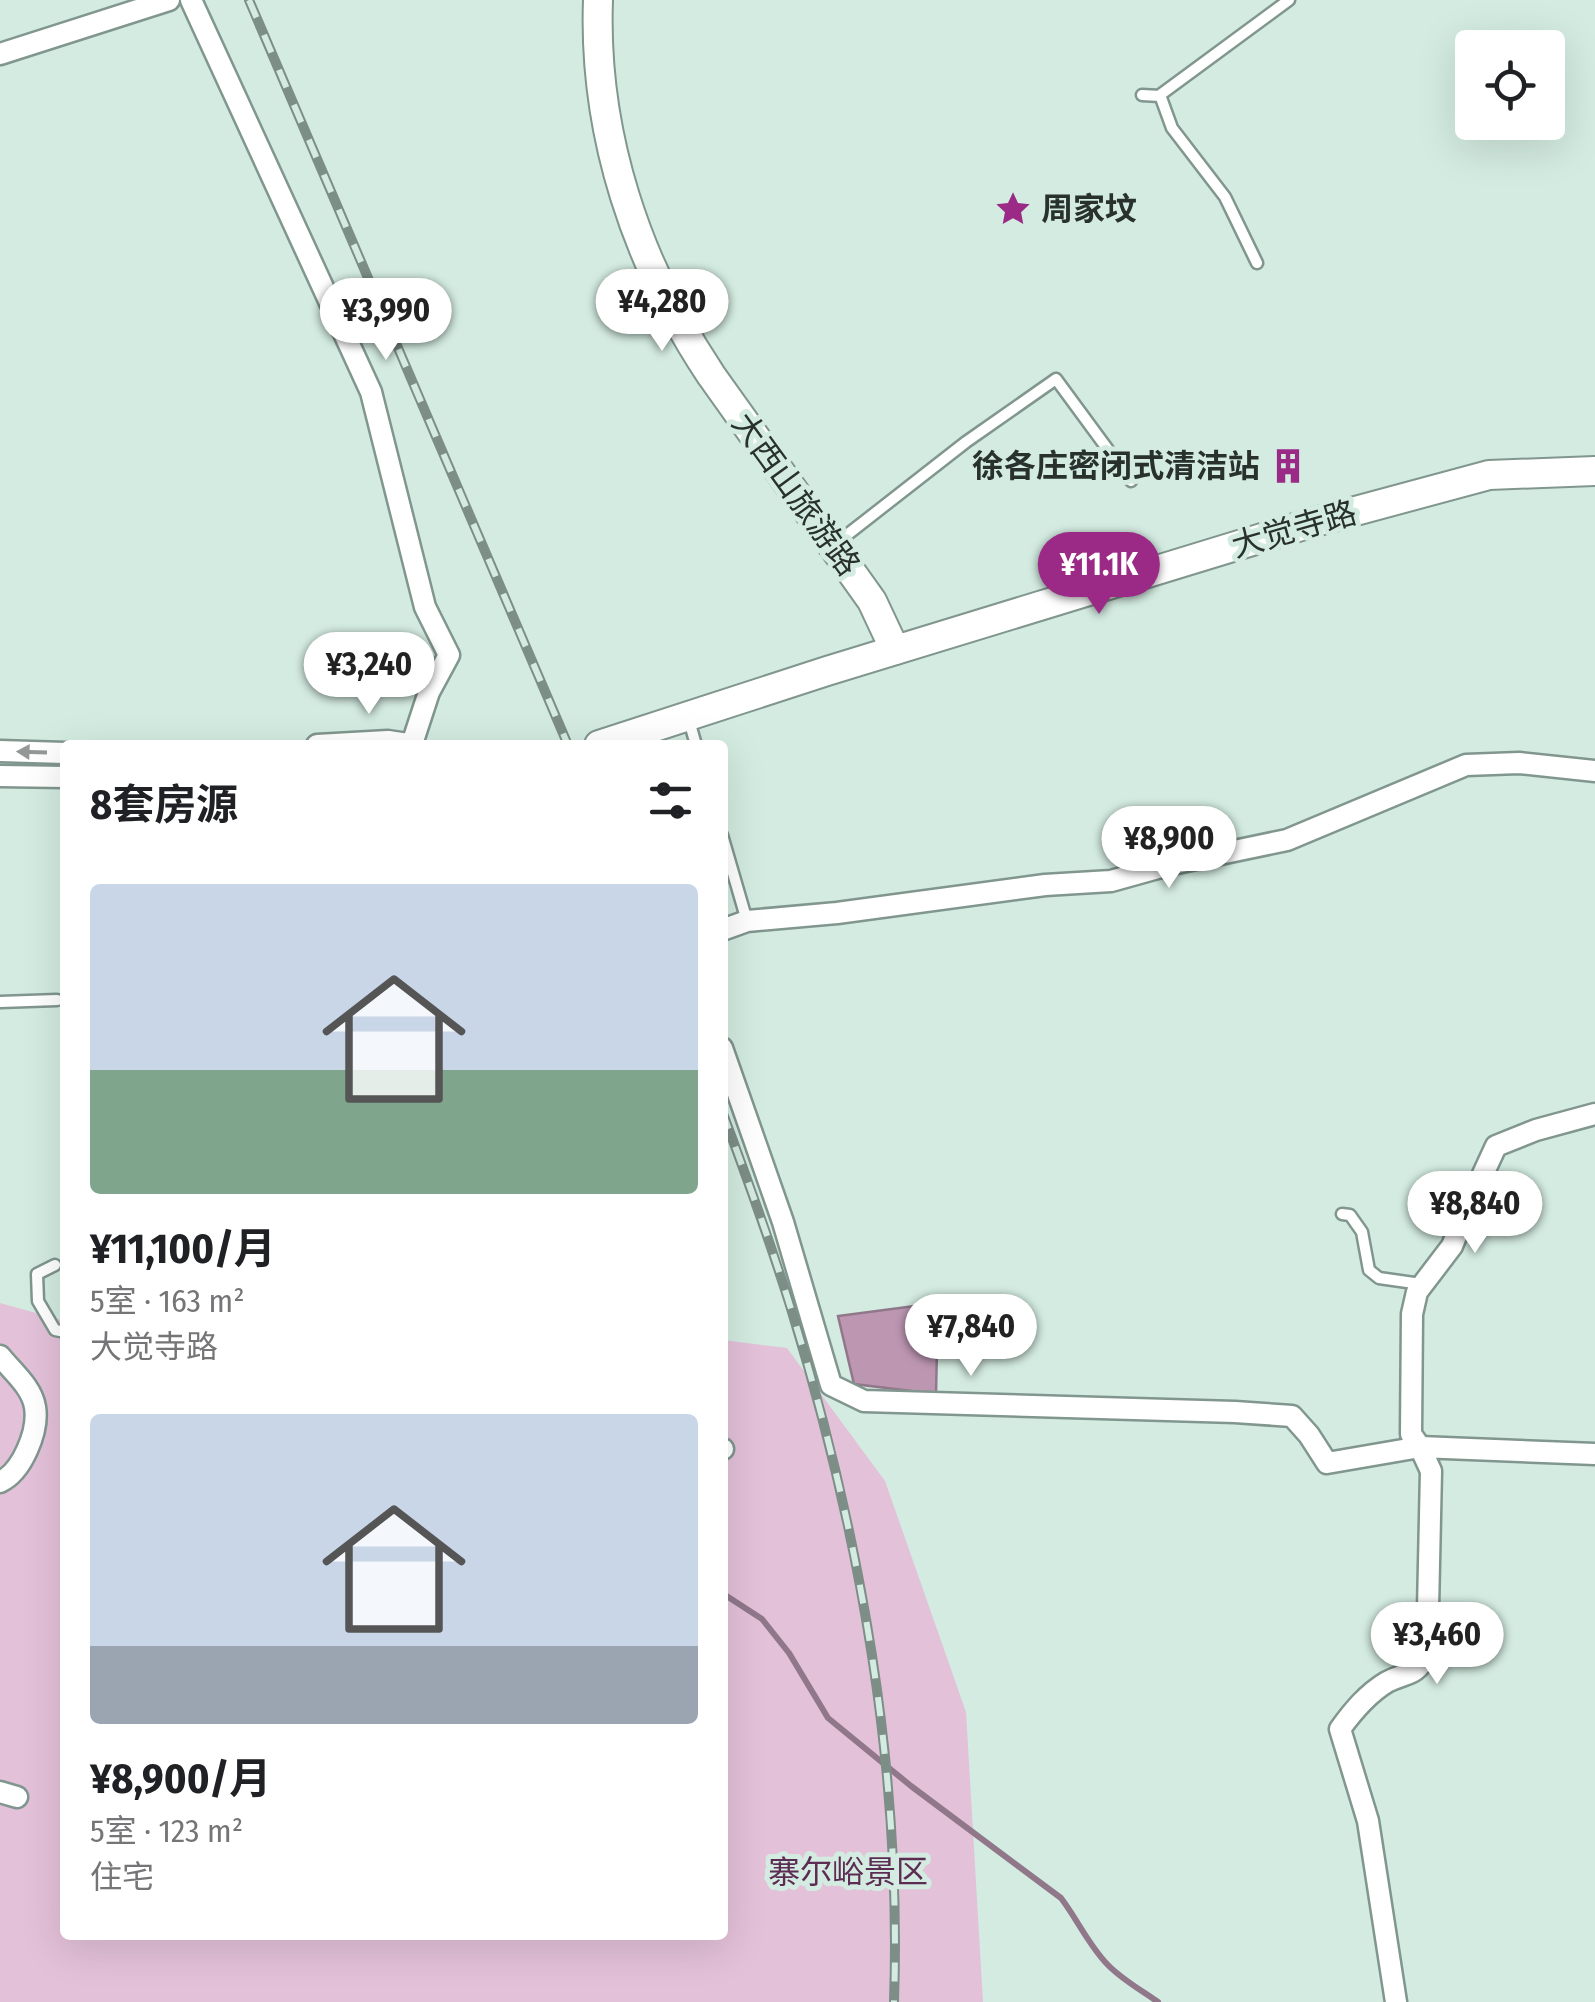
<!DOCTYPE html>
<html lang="zh">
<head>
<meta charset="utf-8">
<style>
  :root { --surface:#fff; --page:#f2f2f2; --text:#202124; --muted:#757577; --accent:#9b2986 }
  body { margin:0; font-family:"Fira Sans Condensed","Noto Sans SC",sans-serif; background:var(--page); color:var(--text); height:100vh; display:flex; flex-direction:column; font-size:38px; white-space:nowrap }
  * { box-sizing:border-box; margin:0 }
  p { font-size:32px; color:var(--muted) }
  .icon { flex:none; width:55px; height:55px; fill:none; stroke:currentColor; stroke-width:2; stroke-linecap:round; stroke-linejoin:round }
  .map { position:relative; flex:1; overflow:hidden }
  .panel { position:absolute; left:60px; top:740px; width:668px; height:1200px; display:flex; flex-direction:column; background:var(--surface); border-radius:10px; box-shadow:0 10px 40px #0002 }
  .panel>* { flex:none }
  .controls { position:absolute; left:1455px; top:30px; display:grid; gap:20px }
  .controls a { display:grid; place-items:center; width:110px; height:110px; border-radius:10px; background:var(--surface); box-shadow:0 10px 40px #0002; font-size:50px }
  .price { position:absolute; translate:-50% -85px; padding:0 22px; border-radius:35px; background:#fff; color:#222; font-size:32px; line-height:65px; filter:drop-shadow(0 2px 5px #0008) }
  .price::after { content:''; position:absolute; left:50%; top:60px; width:30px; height:22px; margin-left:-15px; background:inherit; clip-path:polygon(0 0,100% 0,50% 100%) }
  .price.current { background:var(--accent); color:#fff }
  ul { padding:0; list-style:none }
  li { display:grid; align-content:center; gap:20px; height:530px; padding:0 30px }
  li span { display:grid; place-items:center; height:310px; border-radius:10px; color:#555 }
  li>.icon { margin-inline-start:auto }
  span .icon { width:180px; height:180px; fill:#fffc; stroke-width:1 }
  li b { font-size:42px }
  h2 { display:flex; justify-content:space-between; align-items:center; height:120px; padding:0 30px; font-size:42px }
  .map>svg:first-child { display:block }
  .green { fill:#e3c1d9 }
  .water { fill:#bd96b2; stroke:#90788a; stroke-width:2.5 }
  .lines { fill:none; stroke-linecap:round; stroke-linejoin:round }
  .stream { stroke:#90788a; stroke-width:6 }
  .lane-casing { stroke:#80968e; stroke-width:15 }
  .street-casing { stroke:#80968e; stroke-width:25 }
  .secondary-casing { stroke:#80968e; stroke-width:32 }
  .lane { stroke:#fff; stroke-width:10 }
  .street { stroke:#fff; stroke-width:20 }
  .secondary { stroke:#fff; stroke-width:28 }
  .rail-casing { stroke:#7d8e87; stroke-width:10 }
  .rail { stroke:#d3ebe1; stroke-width:6; stroke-dasharray:19; stroke-linecap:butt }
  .oneway { fill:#949896 }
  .labels { text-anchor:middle; stroke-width:10; stroke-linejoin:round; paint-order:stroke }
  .poi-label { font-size:32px; font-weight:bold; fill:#28312e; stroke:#d3ebe1; text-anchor:start }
  .street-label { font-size:32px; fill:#28312e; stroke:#d3ebe1 }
  .park-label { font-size:32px; fill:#5d2c52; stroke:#d3ebe1 }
</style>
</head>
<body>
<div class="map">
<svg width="1595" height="2002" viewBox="0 0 1595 2002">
  <rect width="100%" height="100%" fill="#d3ebe1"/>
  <polygon class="green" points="0,1303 65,1321 65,1935 722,1935 723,1340 787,1348 885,1481 966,1712 983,2002 0,2002"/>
  <polygon class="water" points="938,1303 936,1394 854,1384 838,1316"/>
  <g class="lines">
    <path class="stream" d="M722,1593L762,1619L789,1653L828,1718L911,1786L1061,1898C1077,1919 1088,1944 1107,1964C1121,1979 1141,1990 1158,2002"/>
    <defs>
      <g id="lane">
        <polyline points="1142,95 1160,96"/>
        <polyline points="1257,263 1225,197 1172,128 1160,95 1289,0"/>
        <polyline points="834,545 966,442 1056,379 1131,481"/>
        <polyline points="688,717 696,745"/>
        <polyline points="722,835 747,921"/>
        <polyline points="0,1002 57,1000"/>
        <polyline points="1342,1214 1350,1215 1362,1232 1369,1270 1379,1278 1421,1284"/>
        <polyline points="55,1265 37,1274 38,1301 55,1330 65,1332"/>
      </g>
      <g id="street">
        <polyline points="191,0 371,392 425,607 449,655 429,692 412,744"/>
        <polyline points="0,54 169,0"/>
        <polyline points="317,745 388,741 414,745"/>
        <polyline points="0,751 65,753"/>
        <polyline points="0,776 65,777"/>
        <polyline points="722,930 747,921 837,913 1045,885 1111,881 1172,864 1287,840 1466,765 1519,763 1595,771"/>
        <polyline points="722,1048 783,1222 831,1385 864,1401 1235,1412 1292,1416 1309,1435 1327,1463 1420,1447 1411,1434 1412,1314 1417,1292 1452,1246 1467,1209 1496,1146 1536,1130 1595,1114"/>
        <path d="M0,1356C12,1371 32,1387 35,1407C39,1431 22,1472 0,1482"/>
        <polyline points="722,1449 723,1449"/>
        <polyline points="0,1792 17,1797"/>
        <path d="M1396,2002L1368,1821L1340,1729C1353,1711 1367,1694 1387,1682C1406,1672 1415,1677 1427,1655L1431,1471L1420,1447L1595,1454"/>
      </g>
      <g id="secondary">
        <path d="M598,0C593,134 637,264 711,375L872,601L895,650"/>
        <polyline points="599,745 827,671 1311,523 1489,475 1595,471"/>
      </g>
    </defs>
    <use href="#lane" class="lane-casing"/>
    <use href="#street" class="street-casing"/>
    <use href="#secondary" class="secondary-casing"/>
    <use href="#lane" class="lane"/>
    <use href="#street" class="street"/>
    <use href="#secondary" class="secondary"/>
    <defs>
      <g id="rail">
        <polyline points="249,0 568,745"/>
        <path d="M722,1111C747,1178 771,1244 792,1312C860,1534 902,1769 894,2002"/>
      </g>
    </defs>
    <use href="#rail" class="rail-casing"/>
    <use href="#rail" class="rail"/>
  </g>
  <defs><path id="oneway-solid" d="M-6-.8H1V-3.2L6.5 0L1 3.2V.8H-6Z" transform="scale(2.5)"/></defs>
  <use class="oneway" href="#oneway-solid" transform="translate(32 752) rotate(-178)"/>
  <defs>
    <symbol id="sight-bare" viewBox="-9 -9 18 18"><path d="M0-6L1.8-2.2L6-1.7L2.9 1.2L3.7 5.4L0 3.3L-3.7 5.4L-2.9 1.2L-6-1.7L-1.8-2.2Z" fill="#9b2986" stroke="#d3ebe1" stroke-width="2.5" paint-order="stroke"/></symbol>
    <symbol id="building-bare" viewBox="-9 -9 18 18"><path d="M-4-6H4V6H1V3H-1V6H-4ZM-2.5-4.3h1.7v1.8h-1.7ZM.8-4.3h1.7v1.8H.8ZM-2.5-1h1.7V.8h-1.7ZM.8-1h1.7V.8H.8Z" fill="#9b2986" stroke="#d3ebe1" stroke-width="2.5" paint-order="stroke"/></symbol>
  </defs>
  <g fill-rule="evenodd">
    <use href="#sight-bare" x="988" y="184" width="50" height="50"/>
    <use href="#building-bare" x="1263" y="441" width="50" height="50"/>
  </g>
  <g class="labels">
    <g class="poi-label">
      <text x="1041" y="220">周家坟</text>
      <text x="1260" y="477" text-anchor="end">徐各庄密闭式清洁站</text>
    </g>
    <g class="street-label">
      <text transform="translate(796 494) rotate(54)" y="11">大西山旅游路</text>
      <text transform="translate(1294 529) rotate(-16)" y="11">大觉寺路</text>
    </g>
    <g class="park-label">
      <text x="848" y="1883">寨尔峪景区</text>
    </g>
  </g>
</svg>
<div class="controls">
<a><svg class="icon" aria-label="locate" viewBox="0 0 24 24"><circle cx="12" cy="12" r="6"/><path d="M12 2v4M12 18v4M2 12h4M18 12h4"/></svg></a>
</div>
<b class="price" style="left:662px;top:354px">¥4,280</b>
<b class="price" style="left:386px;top:363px">¥3,990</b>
<b class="price current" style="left:1099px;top:617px">¥11.1K</b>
<b class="price" style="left:369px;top:717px">¥3,240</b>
<b class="price" style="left:1169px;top:891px">¥8,900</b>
<b class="price" style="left:1475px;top:1256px">¥8,840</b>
<b class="price" style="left:971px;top:1379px">¥7,840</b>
<b class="price" style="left:1437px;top:1687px">¥3,460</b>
<section class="panel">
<h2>8套房源<svg class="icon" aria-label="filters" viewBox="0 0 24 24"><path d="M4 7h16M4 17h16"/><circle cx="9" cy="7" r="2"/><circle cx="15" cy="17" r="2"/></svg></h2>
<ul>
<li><span style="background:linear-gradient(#c9d6e8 60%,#7fa58c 0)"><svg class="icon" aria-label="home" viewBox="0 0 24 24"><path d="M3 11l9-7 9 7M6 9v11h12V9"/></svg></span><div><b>¥11,100/月</b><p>5室 · 163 m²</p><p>大觉寺路</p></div></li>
<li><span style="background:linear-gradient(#c9d6e8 75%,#9aa5b1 0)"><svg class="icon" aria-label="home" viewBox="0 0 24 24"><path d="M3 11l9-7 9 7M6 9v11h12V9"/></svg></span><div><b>¥8,900/月</b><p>5室 · 123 m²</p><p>住宅</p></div></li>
</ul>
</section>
</div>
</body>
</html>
